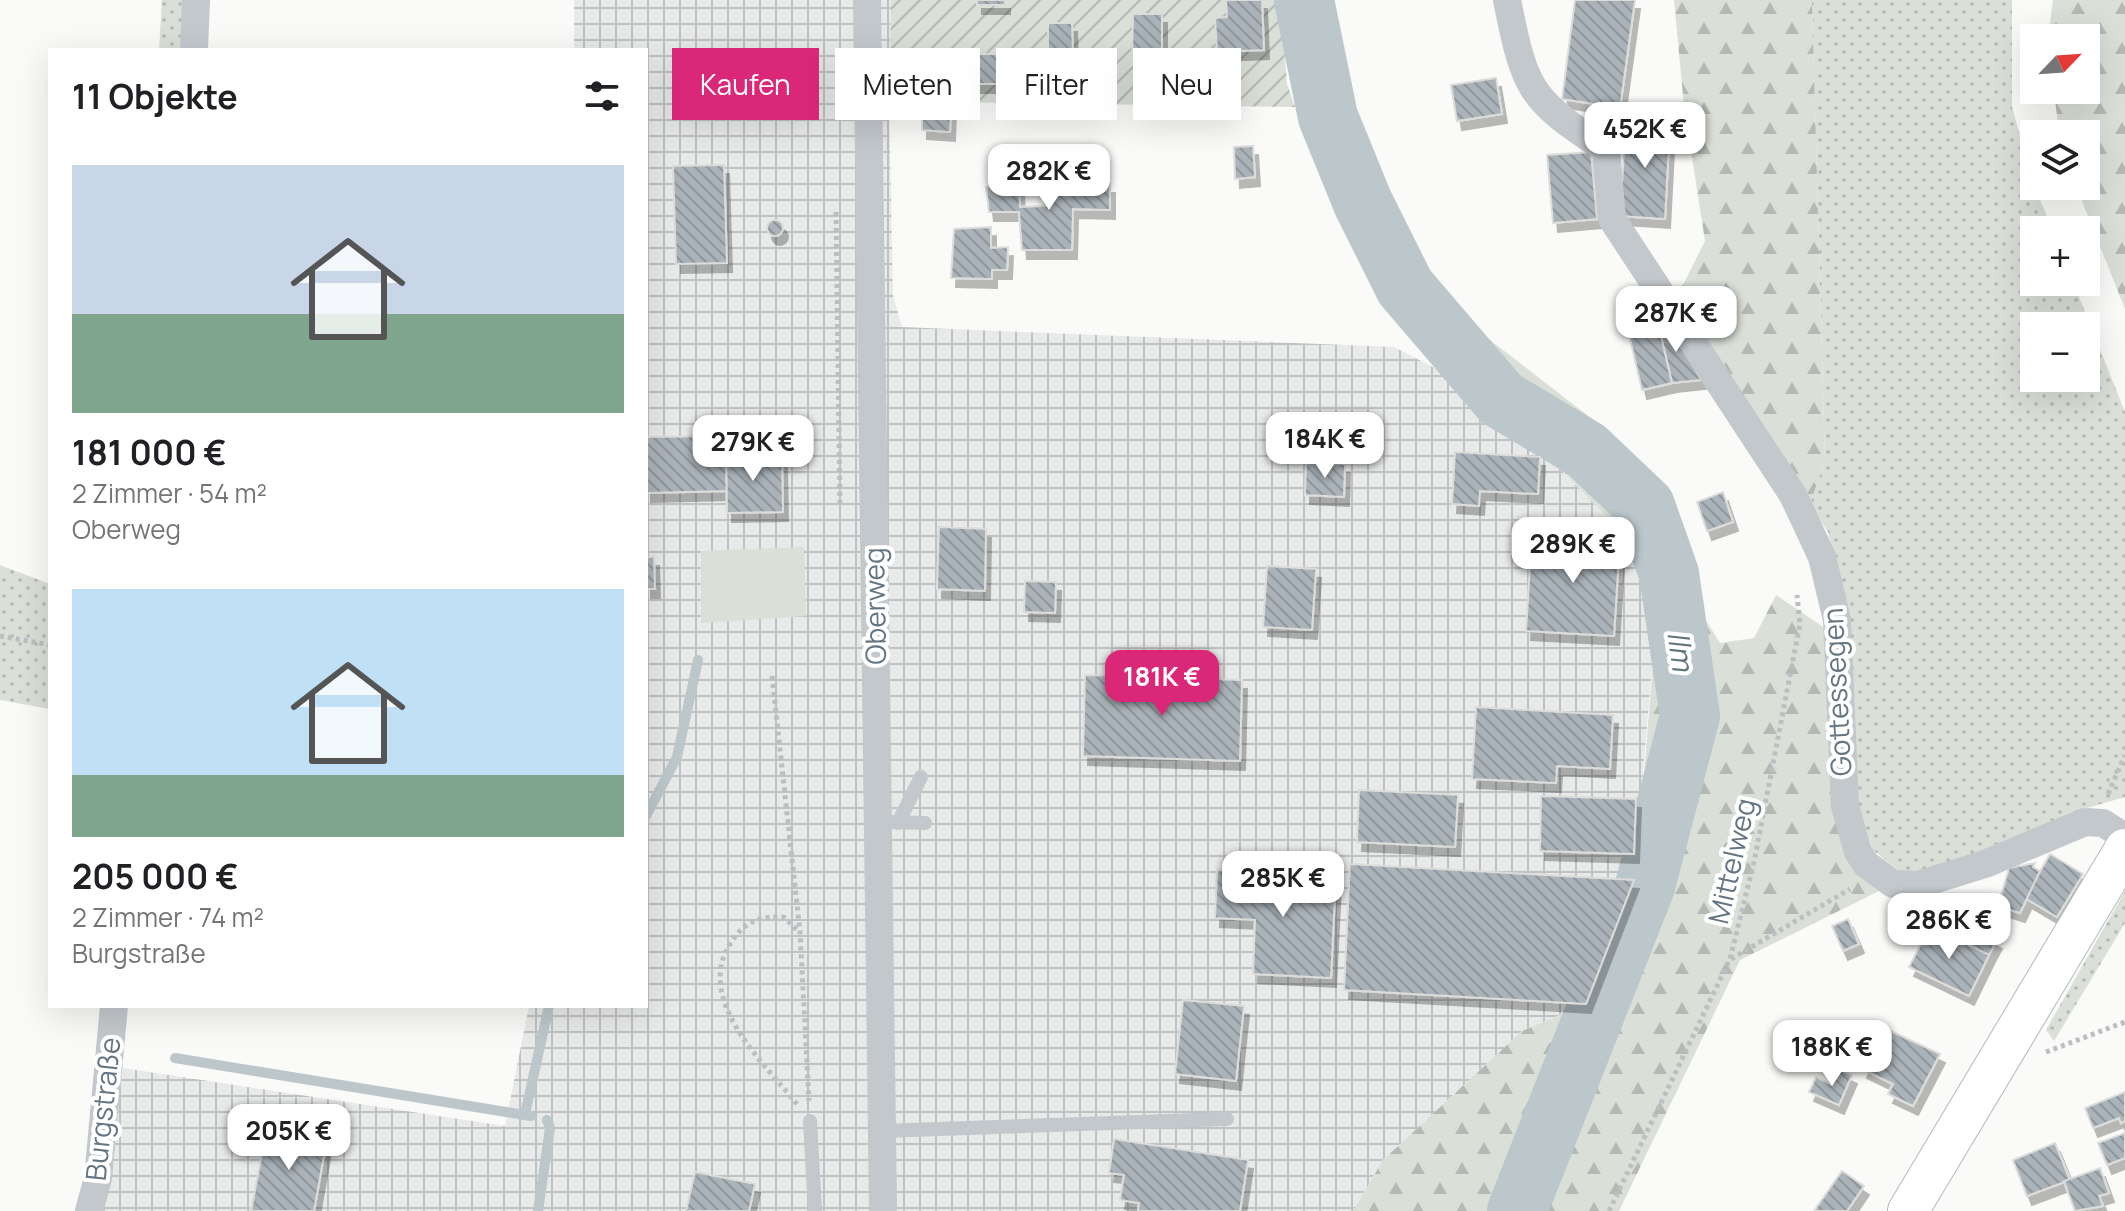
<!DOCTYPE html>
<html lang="de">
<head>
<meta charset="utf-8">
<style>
  :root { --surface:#fff; --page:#f6f6f6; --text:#202124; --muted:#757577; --accent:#db2777 }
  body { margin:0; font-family:Manrope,sans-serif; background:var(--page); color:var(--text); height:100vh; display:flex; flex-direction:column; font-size:30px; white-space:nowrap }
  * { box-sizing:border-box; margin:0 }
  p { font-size:26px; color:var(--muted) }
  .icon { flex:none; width:44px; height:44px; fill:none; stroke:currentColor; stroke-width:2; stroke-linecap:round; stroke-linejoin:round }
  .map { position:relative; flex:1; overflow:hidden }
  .details { position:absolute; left:48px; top:48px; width:600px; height:960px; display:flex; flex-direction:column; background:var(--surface); border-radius:0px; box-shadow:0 8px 32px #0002 }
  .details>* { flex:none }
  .guide { position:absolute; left:672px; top:48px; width:760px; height:72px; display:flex; gap:16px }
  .needle { width:52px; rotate:65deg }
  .fabs { position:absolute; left:2020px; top:24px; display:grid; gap:16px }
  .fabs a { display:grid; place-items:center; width:80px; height:80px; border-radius:0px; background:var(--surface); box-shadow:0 8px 32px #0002; font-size:40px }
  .price { position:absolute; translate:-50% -68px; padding:0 18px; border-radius:16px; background:#fff; color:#222; font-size:26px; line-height:52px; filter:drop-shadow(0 2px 4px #0008) }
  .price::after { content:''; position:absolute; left:50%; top:48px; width:24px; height:18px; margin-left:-12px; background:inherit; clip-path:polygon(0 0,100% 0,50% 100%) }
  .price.current { background:var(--accent); color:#fff }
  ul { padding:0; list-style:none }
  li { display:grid; align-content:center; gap:16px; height:424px; padding:0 24px }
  li span { display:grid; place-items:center; height:248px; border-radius:0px; color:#555 }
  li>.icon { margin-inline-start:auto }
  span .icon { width:144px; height:144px; fill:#fffc; stroke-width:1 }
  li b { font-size:34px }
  h2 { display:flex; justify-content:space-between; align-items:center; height:96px; padding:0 24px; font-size:34px }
  .chip { padding:0 28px; border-radius:0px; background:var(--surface); box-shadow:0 8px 32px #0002; font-size:28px; line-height:72px }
  .chip.current { background:var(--accent); color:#fff }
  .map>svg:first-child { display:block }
  .industrial { fill:url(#industrial-grid) }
  .grass { fill:url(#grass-dots); fill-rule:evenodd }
  .forest { fill:url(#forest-firs) }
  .garden { fill:url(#garden-furrows) }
  .pitch { fill:#dadfd7 }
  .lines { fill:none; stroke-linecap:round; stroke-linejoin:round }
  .stream { stroke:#bbc7cb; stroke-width:10 }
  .river { stroke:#bbc7cb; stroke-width:60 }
  .building { fill:url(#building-back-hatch); stroke:#dcdcda; stroke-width:2; filter:url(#shadow) }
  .secondary-casing { stroke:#b3babf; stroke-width:42 }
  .path { stroke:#bbbfc2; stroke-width:5; stroke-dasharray:4 4; stroke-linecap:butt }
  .service { stroke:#c3c8cc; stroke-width:14 }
  .minor { stroke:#c3c8cc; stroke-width:28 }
  .secondary { stroke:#fff; stroke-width:40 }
  .labels { text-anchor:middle; stroke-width:8; stroke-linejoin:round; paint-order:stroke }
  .street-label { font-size:28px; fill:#657683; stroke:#fff }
  .water-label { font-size:30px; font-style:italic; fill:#60757c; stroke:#fff }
</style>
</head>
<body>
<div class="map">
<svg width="2125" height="1211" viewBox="0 0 2125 1211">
  <defs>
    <pattern id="industrial-grid" width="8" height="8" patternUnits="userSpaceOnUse" patternTransform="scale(2)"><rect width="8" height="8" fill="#e8e9e9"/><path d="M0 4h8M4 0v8" fill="none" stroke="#c0c1c2"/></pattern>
    <pattern id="grass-dots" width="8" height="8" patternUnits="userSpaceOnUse" patternTransform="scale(2)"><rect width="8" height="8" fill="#dadfd7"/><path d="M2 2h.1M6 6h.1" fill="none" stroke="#b4b9b4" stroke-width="1.8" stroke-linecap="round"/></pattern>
    <pattern id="forest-firs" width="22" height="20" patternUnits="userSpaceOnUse" patternTransform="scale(2)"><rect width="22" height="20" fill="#dadfd7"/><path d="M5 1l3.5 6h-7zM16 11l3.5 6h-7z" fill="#b4b9b4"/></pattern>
    <pattern id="garden-furrows" width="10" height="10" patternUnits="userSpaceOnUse" patternTransform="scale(2)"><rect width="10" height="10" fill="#dadfd7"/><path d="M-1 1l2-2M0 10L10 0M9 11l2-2" fill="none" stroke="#b4b9b4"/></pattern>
    <pattern id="building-back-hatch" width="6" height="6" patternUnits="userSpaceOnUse" patternTransform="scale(2)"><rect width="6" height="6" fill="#aab3b9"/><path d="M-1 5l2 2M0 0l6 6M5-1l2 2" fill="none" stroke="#8e969c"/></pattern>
    <filter id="shadow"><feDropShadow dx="5" dy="9" stdDeviation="0" flood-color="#0004"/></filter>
  </defs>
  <rect width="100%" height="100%" fill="#fafaf8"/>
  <polygon class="industrial" points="574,0 891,0 889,101 893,295 902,327 1394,347 1491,397 1660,572 1634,880 1586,1004 1522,1031 1383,1160 1353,1211 98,1211 123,1068 505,1126 529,1006 646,1006 646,50 574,50"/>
  <g class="grass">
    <polygon points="162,0 183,0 182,50 159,50"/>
    <path d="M1812,0H2012V107L2034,186L2053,230H2034V282H2073L2125,412V797L2087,808L1935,872L1899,871L1873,850L1861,819L1851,765L1839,577L1828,532L1810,504L1825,460ZM2034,326H2086V378H2034Z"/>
    <polygon points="0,565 50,584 50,709 0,700"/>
    <polygon points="2125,891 2125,923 2054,1041 2046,1030"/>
  </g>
  <g class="forest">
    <polygon points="1674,0 1812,0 1825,460 1810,504 1677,297 1705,241 1684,106"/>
    <polygon points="2053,0 2125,0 2125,309 2076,186 2086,186 2086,134 2059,134 2054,90 2086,90 2086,38 2048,38"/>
    <polygon points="1468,323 1617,438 1693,562 1700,611 1720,643 1754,638 1776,595 1832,633 1835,743 1879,891 1740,960 1619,1211 1353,1211 1383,1160 1522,1031 1586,1004 1634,880 1637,864 1660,572 1491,397"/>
  </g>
  <polygon class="garden" points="891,0 1280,0 1287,84 1295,107 889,101"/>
  <polygon class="pitch" points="804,547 806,616 701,623 701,551"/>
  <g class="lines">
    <g class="stream">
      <polyline points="646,816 677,757 698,660"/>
      <polyline points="175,1058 531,1116"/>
      <polyline points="525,1114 549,1006"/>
      <polyline points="538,1211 550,1128 547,1120"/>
    </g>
    <polyline class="river" points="1304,0 1328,117 1363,203 1405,287 1501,399 1586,450 1645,506 1669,574 1690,716 1645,886 1517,1211"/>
  </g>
  <g class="building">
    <rect x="977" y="0" width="28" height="5"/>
    <polygon points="1226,0 1262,0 1264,50 1217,52 1215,18 1227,17"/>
    <polygon points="1575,0 1635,0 1620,108 1562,99"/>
    <polygon points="1133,14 1162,14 1162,54 1132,54"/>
    <polygon points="1048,23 1072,23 1073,53 1048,54"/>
    <polygon points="970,54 1000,54 999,84 970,84"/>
    <polygon points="749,66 765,67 764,109 747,108"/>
    <polygon points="1496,78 1502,114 1457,121 1451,85"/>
    <polygon points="922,102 951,102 950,132 922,130"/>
    <polygon points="1626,120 1670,123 1665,219 1620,216"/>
    <polygon points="1253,146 1255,177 1235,179 1234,147"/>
    <polygon points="1591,152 1597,219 1553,223 1547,155"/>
    <polygon points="724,165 727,263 676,264 673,166"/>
    <polygon points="1110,184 1110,210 1073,209 1072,250 1022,250 1019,212 989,212 986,187 1019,185 1020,207 1045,206 1043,185"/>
    <circle cx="775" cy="228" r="8"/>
    <polygon points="991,227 991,248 1008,247 1007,270 992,270 992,279 951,278 954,229"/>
    <polygon points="1666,315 1701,380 1672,383 1657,319"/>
    <polygon points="1657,319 1672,383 1642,390 1627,326"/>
    <polygon points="725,436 727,491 646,493 646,437"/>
    <polygon points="726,444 740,444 740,457 782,457 783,512 727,513"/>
    <polygon points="1455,452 1540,457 1538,494 1480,491 1479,506 1452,504"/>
    <polygon points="1306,463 1345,464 1344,497 1305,495"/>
    <polygon points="1723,492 1733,522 1707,531 1697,502"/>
    <polygon points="939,527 986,529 985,591 937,589"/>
    <polygon points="1532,533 1620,539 1614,636 1526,631"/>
    <polygon points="646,557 654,557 655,589 646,589"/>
    <polygon points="1267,566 1316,569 1312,630 1263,627"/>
    <polygon points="1025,581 1056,582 1055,613 1024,612"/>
    <polygon points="1085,675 1242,680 1240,761 1083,756"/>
    <polygon points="1476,707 1613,715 1610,769 1557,766 1556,783 1472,779"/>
    <polygon points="1359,790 1458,795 1455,847 1357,842"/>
    <polygon points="1541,796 1636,799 1634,854 1540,851"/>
    <polygon points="2050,854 2083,874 2057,917 2025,898"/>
    <polygon points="2035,863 2033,867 2040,871 2020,913 1998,906 2009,868"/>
    <polygon points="1350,864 1634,880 1586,1004 1344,990"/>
    <polygon points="1217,870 1336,876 1331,978 1253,974 1255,920 1215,918"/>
    <polygon points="1848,919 1859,944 1843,951 1832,926"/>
    <polygon points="1963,923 1997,940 1989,955 1955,938"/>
    <polygon points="1930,926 1989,955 1969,996 1909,967"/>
    <polygon points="1183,1000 1244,1006 1236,1081 1175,1074"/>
    <polygon points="1882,1027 1940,1054 1913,1106 1888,1094 1893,1084 1862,1069"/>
    <polygon points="1839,1069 1852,1075 1839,1105 1809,1092 1816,1077 1832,1085"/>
    <polygon points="2125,1092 2125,1121 2121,1123 2119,1118 2093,1128 2085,1108"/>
    <polygon points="267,1127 327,1139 314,1211 251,1211"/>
    <polygon points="2125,1133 2125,1158 2107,1165 2098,1143"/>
    <polygon points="1114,1139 1248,1160 1240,1211 1138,1211 1139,1203 1120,1200 1124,1175 1109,1173"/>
    <polygon points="2055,1143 2070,1180 2027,1196 2013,1160"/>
    <polygon points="2100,1168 2109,1193 2099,1196 2103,1206 2075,1211 2064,1181"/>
    <polygon points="1842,1171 1864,1186 1847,1211 1814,1211"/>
    <polygon points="695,1172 755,1184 749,1211 686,1211"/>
  </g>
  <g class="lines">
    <defs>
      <polyline id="secondary" points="1908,1211 2125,849"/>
    </defs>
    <use href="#secondary" class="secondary-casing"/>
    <g class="path">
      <polyline points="836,212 840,506"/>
      <polyline points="0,636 50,645"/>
      <polyline points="772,676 800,932 809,1101"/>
      <polyline points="2108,794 2125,755"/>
      <polyline points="1731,959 1850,889"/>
      <polyline points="2046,1052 2125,1022"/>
      <path d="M797,1104C763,1062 692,998 732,941C745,921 761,916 784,917L799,932"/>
      <polyline points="1609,1211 1730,959 1754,862 1800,624 1797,595"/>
    </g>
    <g class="service">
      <polyline points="893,822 925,823"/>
      <polyline points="898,823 921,777"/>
      <polyline points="810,1121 815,1211"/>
      <polyline points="882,1131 1227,1119"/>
    </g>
    <g class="minor">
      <polyline points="867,0 883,1211"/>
      <path d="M1507,0C1525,90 1529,99 1606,149L1612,219L1793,495L1822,557L1837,620L1845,806L1858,852L1866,864L1893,884L1918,885L1985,864L2085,822L2103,823L2125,837"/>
      <polyline points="194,50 196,0"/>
      <polyline points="89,1211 98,1178 114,1006"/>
    </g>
    <use href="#secondary" class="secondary"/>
  </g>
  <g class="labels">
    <g class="street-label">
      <text transform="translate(875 606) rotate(-91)" y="10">Oberweg</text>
      <text transform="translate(1837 692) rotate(-93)" y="10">Gottessegen</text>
      <text transform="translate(1732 861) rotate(-77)" y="10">Mittelweg</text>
      <text transform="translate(103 1109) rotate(-84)" y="10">Burgstraße</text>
    </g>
    <g class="water-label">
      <text transform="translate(1680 651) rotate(82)" y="10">Ilm</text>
    </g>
  </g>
</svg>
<div class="fabs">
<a><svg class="needle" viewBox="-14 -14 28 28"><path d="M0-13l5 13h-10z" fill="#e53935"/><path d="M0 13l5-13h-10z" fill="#757577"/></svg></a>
<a><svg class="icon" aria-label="layers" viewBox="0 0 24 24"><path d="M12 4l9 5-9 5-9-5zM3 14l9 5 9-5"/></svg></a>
<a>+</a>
<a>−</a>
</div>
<b class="price" style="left:1645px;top:170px">452K €</b>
<b class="price" style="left:1049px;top:212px">282K €</b>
<b class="price" style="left:1676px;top:354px">287K €</b>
<b class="price" style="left:1325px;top:480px">184K €</b>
<b class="price" style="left:753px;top:483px">279K €</b>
<b class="price" style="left:1573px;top:585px">289K €</b>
<b class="price current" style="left:1162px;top:718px">181K €</b>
<b class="price" style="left:1283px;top:919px">285K €</b>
<b class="price" style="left:1949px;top:961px">286K €</b>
<b class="price" style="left:1832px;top:1088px">188K €</b>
<b class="price" style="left:289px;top:1172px">205K €</b>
<div class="guide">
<a class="chip current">Kaufen</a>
<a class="chip">Mieten</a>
<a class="chip">Filter</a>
<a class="chip">Neu</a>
</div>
<section class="details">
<h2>11 Objekte<svg class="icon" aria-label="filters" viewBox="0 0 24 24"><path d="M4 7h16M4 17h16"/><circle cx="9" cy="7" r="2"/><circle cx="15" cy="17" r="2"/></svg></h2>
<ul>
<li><span style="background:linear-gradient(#c9d6e8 60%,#7fa58c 0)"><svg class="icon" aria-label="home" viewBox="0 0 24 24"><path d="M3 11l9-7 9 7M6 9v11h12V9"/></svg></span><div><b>181 000 €</b><p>2 Zimmer · 54 m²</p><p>Oberweg</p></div></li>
<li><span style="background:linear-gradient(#bfe0f5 75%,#7fa58c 0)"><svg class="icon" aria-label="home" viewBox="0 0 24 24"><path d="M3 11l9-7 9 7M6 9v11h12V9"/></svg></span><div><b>205 000 €</b><p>2 Zimmer · 74 m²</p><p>Burgstraße</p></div></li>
</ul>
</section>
</div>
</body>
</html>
